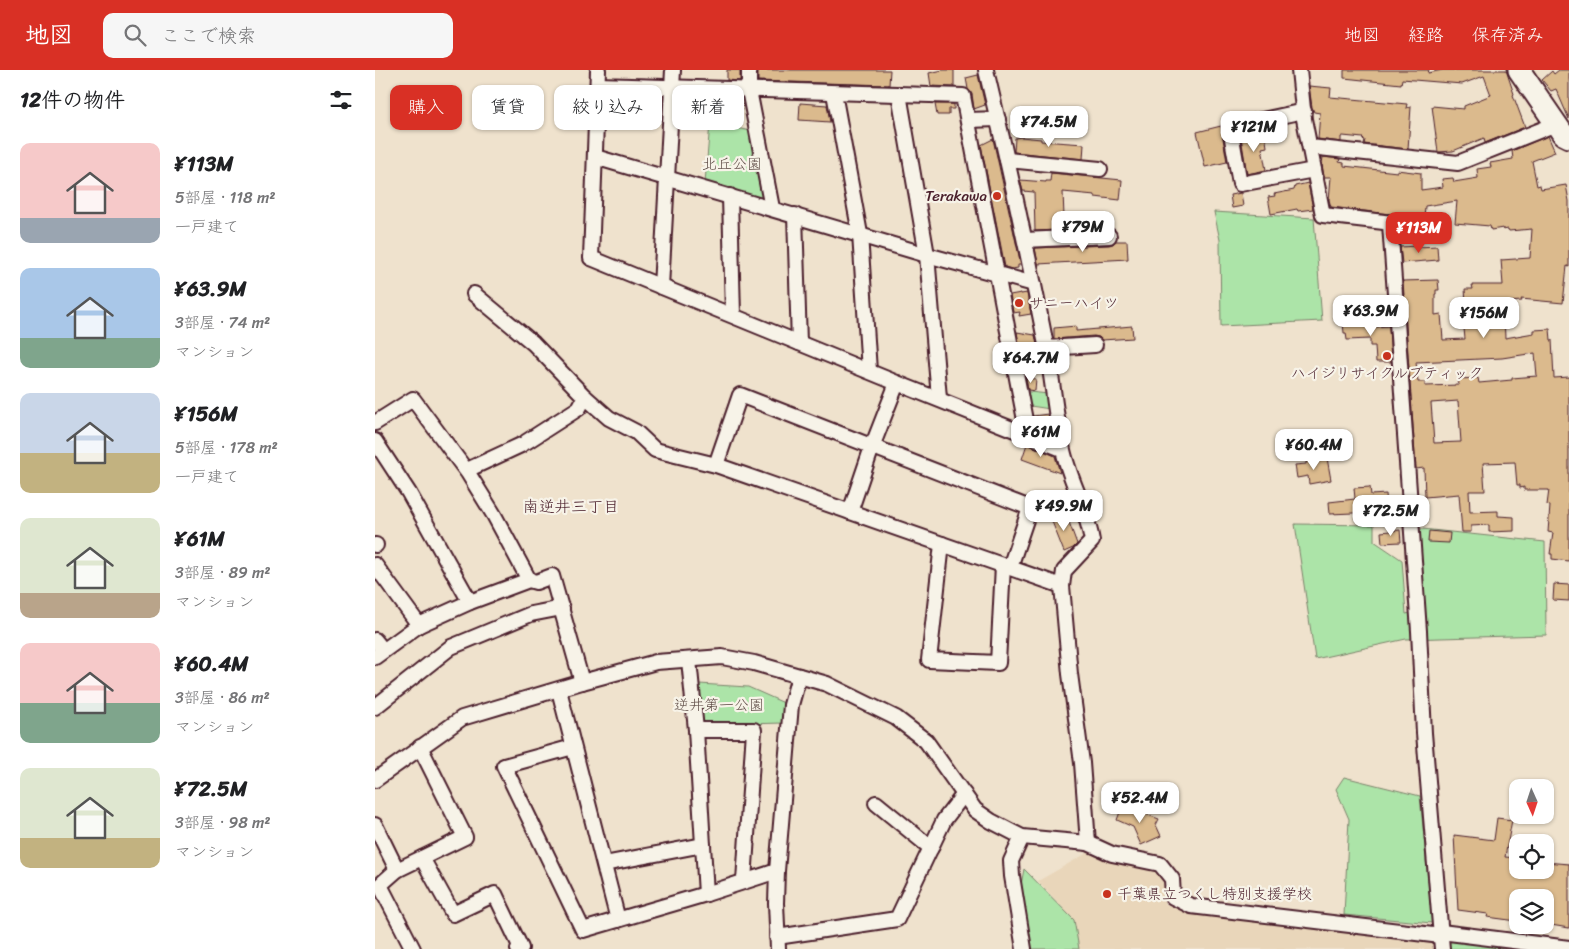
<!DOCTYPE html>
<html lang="ja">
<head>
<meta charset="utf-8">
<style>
  :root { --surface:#fff; --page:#f6f6f6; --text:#202124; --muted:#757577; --accent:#d93025 }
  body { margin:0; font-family:Sriracha,"Klee One",sans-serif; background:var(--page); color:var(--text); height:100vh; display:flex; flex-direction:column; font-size:19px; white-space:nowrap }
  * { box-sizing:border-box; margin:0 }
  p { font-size:16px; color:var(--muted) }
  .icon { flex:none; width:28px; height:28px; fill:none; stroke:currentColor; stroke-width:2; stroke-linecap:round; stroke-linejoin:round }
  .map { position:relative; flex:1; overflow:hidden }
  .side { display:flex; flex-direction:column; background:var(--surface); width:375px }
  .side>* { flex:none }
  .top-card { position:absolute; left:15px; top:15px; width:475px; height:45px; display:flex; gap:10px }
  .needle { width:32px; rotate:177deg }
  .fabs { position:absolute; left:1134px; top:709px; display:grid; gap:10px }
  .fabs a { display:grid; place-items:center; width:45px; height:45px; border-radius:10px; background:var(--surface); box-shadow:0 1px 4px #0004; font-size:25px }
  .price { position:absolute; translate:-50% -42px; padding:0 11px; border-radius:10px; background:#fff; color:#222; font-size:16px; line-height:32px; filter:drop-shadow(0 1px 2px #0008) }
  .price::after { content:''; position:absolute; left:50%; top:30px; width:15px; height:11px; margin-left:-8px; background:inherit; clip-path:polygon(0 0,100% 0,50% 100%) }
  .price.on { background:var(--accent); color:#fff }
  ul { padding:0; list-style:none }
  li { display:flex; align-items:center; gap:15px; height:125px; padding:0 20px }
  li span { display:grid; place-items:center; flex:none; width:140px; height:100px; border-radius:10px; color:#555 }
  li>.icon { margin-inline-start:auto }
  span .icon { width:60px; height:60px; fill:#fffc; stroke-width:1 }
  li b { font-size:21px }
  h2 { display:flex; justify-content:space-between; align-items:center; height:60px; padding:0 20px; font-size:21px }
  .chip { padding:0 18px; border-radius:10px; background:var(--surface); box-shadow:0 1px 4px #0004; font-size:18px; line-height:45px }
  .chip.on { background:var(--accent); color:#fff }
  header { display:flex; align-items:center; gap:30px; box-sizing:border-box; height:70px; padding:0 25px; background:var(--accent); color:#fff }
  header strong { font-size:24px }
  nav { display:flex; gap:28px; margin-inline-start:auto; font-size:18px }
  .search { width:350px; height:45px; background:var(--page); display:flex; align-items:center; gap:12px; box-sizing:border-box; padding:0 18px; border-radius:10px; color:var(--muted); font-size:19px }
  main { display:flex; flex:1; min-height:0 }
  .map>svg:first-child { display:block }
  .built { fill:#e9d6ba }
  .green { fill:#ace4a8; stroke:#7b826a }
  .building { fill:#dbba8d; stroke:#4a1f2b; fill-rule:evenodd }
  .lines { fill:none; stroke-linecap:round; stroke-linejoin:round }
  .minor-casing { stroke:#4a1f2b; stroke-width:18 }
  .primary-casing { stroke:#4a1f2b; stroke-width:25 }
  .minor { stroke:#f7f3e8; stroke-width:14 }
  .primary { stroke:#f7f3e8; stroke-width:21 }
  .poi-dot { fill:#c8321e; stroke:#f7f3e8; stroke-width:2 }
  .labels { text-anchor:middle; stroke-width:4.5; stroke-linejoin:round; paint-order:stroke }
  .park-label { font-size:15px; fill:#62504a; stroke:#f7f3e8 }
  .poi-label { font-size:15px; fill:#4a1f2b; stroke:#f7f3e8; text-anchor:start }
  .neighbourhood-label { font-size:16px; fill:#4a1f2b; stroke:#f7f3e8 }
</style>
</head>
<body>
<header>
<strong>地図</strong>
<div class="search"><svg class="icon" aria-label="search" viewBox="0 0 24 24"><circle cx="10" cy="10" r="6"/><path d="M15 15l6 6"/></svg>ここで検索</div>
<nav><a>地図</a><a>経路</a><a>保存済み</a></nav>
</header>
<main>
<section class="side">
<h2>12件の物件<svg class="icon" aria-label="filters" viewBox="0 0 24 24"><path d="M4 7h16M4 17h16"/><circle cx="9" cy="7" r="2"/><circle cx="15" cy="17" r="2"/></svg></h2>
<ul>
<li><span style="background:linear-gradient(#f6c9c9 75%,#9aa5b1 0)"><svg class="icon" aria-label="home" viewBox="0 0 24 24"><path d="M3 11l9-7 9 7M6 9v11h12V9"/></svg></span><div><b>¥113M</b><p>5部屋 · 118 m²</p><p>一戸建て</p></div></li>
<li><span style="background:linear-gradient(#a9c7e8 70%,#7fa58c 0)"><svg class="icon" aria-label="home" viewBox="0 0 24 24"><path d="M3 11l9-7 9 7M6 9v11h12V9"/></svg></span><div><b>¥63.9M</b><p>3部屋 · 74 m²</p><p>マンション</p></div></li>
<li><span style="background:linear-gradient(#c9d6e8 60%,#c2b280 0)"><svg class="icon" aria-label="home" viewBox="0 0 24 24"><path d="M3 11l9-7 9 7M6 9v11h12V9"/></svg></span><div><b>¥156M</b><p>5部屋 · 178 m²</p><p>一戸建て</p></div></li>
<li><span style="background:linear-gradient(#dfe7d0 75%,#b9a48a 0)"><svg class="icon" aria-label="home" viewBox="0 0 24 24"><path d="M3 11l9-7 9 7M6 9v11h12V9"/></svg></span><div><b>¥61M</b><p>3部屋 · 89 m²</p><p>マンション</p></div></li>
<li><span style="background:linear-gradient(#f6c9c9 60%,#7fa58c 0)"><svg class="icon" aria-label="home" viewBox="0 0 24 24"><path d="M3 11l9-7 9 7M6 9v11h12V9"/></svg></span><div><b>¥60.4M</b><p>3部屋 · 86 m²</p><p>マンション</p></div></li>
<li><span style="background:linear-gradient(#dfe7d0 70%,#c2b280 0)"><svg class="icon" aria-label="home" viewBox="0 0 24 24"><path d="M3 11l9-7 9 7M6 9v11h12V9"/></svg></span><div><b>¥72.5M</b><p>3部屋 · 98 m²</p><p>マンション</p></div></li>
</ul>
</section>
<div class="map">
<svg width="1194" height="879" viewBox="0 0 1194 879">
  <rect width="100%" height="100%" fill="#efe2cd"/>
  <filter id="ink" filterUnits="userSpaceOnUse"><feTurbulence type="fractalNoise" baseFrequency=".02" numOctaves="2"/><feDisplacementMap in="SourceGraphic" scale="10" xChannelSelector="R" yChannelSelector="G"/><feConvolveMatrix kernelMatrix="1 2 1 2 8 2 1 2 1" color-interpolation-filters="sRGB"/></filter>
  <g filter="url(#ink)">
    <polygon class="built" points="714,782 735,792 781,800 789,814 790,834 814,843 1061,871 1061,879 704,879 699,850 663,811"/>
    <g class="green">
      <polygon points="335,53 376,61 389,131 330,113"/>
      <polygon points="839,142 939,148 947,251 846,256 845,170"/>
      <polygon points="646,321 673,324 675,339 649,335"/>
      <polygon points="920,454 999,455 999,471 1027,490 1031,544 1043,541 1038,458 1170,472 1171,565 1031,569 940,589"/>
      <polygon points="324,614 373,617 409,633 408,653 332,655 326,649"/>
      <polygon points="969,707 1045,726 1057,853 969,845 974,749 961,719"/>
      <polygon points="649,799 699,850 704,879 657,879 645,820"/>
      <polygon points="1071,867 1172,879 1072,879"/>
    </g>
    <g class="building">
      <polygon points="352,0 365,0 365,11 352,10"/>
      <polygon points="383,0 515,0 514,15 383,11"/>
      <polygon points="568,0 579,0 579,17 556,16 554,3"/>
      <polygon points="969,0 1054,0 1053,3 1068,0 1131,0 1139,24 1138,25 1150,57 1110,73 1109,68 1078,81 1063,82 1057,36 1089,39 1089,36 1116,25 1109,6 1087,14 1027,9 1026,14 969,8"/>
      <polygon points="1184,0 1194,0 1194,49 1181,19 1176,21 1167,10 1177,1 1179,4"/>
      <polygon points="603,5 610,35 599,39 597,24 593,19 591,8"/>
      <polygon points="934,16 956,18 955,27 1032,34 1031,38 1036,37 1033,79 989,74 990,70 987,69 988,68 968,66 966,67 966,72 943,69 945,43 939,42 937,37"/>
      <polygon points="425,33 452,35 455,52 424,50"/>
      <polygon points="560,34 579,34 579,39 574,39 574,45 562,45"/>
      <polygon points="846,56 852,92 830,97 822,62"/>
      <polygon points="890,63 892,77 887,78 891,100 872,104 866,67"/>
      <path d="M1173,66L1180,82L1157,91L1162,116L1165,115L1166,119L1191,115L1194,131V197L1192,196L1188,233L1146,229L1147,231L1133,232L1134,246H1129L1130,268L1159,263V260L1175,259L1176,270H1177L1179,308L1194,307V491L1177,489V484H1175L1178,463L1173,462L1175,436L1172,435L1174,420H1149V417L1145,418V415H1142L1140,392L1108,393L1110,421H1094L1095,442L1123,441V446L1139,447V461L1114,462V455L1096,456V462H1087L1084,424L1050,427L1049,398L1041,399L1028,211L1063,210L1064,220H1061V224H1060V245L1066,244L1068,270L1090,269L1088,248L1092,247L1090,219H1098L1097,215H1128L1126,190L1155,188L1157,159L1134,161L1133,159L1128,160V158L1116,160L1115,156L1080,153L1082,131L1050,136L1049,148L956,137L954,130L956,107H949L947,94L948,87L965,89L964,92L969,93V96L1022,102V100L1046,103V120L1068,117L1067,109L1078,108L1079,112L1103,108L1102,99L1116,97L1115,93L1138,89L1137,81ZM1160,283L1162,306L1137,308V310L1104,313L1103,308L1083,309L1084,315L1050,316V312H1043L1041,292L1127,288ZM1083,331L1086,372L1059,373L1056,333Z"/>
      <polygon points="646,67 666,69 666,71 709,74 708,89 639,82 640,68"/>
      <polygon points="618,69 646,195 643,195 643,198 637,199 630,197 606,75"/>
      <polygon points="676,103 747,110 745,130 720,127 720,125 688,122 689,147 687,147 687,153 685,153 685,160 660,161 659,122 648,121 645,110 671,112 671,111 675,111"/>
      <polygon points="933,113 938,139 923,141 922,139 896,144 893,127 900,126 899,124 919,120 920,116"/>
      <polygon points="866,123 868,136 857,138 855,125"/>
      <polygon points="741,171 752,171 753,189 663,194 660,178 734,175 738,174"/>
      <polygon points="1042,176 1042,177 1062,176 1063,190 1027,193 1025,177"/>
      <polygon points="646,223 646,224 652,223 656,244 644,246 645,242 638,243 635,225"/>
      <polygon points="999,249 999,257 1014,256 1016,292 1001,292 1000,276 995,276 995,269 972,270 971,263 969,263 968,252"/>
      <polygon points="701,256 701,261 757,256 758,268 727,270 724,267 719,266 679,269 679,258"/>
      <polygon points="642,262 660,265 662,275 644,274"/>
      <polygon points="651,308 661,309 660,321 653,320"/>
      <polygon points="673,344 674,355 676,365 661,359 658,346"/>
      <polygon points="652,374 680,386 685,403 647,389"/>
      <polygon points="952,388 956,410 934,414 933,406 922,408 920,395 931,394 931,392"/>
      <polygon points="995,417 996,425 1011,424 1013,446 1000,447 1000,442 955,444 954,432 980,429 979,418"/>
      <polygon points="691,444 702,474 698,478 689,482 676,449"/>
      <polygon points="1025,460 1026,472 1007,473 1006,462"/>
      <polygon points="1054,461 1075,463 1074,473 1053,472"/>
      <polygon points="1179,514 1194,515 1194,531 1178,530"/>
      <polygon points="748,734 757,737 757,739 784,749 781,755 786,766 766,775 758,757 742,750"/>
      <polygon points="1122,748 1137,750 1130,787 1142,788 1142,800 1170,800 1170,792 1194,794 1194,858 1170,854 1170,828 1142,828 1142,851 1112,847 1113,844 1083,840 1079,765 1119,770"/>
    </g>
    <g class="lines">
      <defs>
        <g id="minor">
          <polyline points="223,0 216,188 522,313 687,379"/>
          <polyline points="374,0 374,20 397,138"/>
          <path d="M611,0C633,91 653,183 671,275C678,310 680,346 688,380C695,411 712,439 717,471L689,501L687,516L695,604L707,693L713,773"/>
          <polyline points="924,0 929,49 948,145 1061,158"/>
          <polyline points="223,15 588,26 653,366"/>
          <polyline points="459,23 485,164 494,301"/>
          <polyline points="524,24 552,185 564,328"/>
          <polyline points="929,41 855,57 865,114 939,100"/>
          <polyline points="593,50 623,49"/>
          <polyline points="935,77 1083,93 1181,54"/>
          <polyline points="220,87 552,185 659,214"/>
          <polyline points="632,90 725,99"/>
          <polyline points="355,126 358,245"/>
          <polyline points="420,145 424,273"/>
          <polyline points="1015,154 1044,561 1049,663 1067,879"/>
          <polyline points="650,170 734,166"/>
          <polyline points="286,217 298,0"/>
          <polyline points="99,224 158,273 209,326 234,348 261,362 280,380 341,395 687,516"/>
          <polyline points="672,278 720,275"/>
          <polyline points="0,353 38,329 93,403 119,445 154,510"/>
          <polyline points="0,371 34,423 95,532"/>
          <polyline points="151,372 204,338 210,327"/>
          <polyline points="341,395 365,325 655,438 635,497"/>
          <polyline points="92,400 146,375"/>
          <polyline points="475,442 497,377 522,313"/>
          <polyline points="567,474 554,590 623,593 628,495"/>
          <polyline points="0,475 1,475"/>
          <polyline points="0,495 44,555"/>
          <polyline points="0,570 8,580"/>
          <polyline points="0,587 44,555 95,532 154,510 161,512 177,506 207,612"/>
          <polyline points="314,590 321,660 331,824"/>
          <polyline points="184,620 243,850"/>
          <polyline points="0,637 76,577 156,544 187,538"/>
          <polyline points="321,660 379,660 369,811"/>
          <polyline points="198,677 129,696 208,860 331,824 402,801"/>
          <polyline points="0,710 87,648 207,612 281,592 347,587 379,593 452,614 521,648 551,671 600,740 616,751 647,767 713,773 737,784 785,794 797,809 798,827 816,836 1066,866"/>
          <polyline points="501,733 556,778"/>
          <polyline points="0,755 22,800 90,767 45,677"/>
          <polyline points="647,767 636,791 637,806 649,879"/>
          <polyline points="47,788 78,844 120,824 146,878 143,879"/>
          <polyline points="229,794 328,775"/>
          <polyline points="22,800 5,815 38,879"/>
          <polyline points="1066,862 1194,878"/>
          <polyline points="402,867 522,849 569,750 589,724"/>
          <polyline points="403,879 401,833 402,801 416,635 424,606"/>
        </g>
        <polyline id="primary" points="1144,0 1188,64 1194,67"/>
      </defs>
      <use href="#minor" class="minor-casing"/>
      <use href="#primary" class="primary-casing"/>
      <use href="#minor" class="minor"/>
      <use href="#primary" class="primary"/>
    </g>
  </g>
  <g class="poi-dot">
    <circle cx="622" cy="126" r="5"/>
    <circle cx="644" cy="233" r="5"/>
    <circle cx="1012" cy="286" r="5"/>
    <circle cx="732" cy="824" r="5"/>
  </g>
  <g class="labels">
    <g class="park-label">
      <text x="357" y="99">北丘公園</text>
      <text x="344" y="640">逆井第一公園</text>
    </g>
    <g class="poi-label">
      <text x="612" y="131" text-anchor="end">Terakawa</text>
      <text x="654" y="238">サニーハイツ</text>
      <text x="1012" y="308" text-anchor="middle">ハイジリサイクルブティック</text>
      <text x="742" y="829">千葉県立つくし特別支援学校</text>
    </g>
    <g class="neighbourhood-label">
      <text x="196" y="442">南逆井三丁目</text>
    </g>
  </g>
</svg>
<div class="fabs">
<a><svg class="needle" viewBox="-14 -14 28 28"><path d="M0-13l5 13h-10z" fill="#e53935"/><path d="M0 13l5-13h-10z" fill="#757577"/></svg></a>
<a><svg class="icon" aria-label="locate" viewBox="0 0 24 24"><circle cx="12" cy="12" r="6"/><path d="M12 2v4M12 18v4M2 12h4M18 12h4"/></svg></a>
<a><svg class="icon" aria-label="layers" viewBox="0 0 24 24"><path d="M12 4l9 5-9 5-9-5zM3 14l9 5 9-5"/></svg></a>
</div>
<b class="price" style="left:674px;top:78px">¥74.5M</b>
<b class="price" style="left:879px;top:83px">¥121M</b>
<b class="price" style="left:708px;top:183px">¥79M</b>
<b class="price on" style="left:1044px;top:184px">¥113M</b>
<b class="price" style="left:996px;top:267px">¥63.9M</b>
<b class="price" style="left:1109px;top:269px">¥156M</b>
<b class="price" style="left:656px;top:314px">¥64.7M</b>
<b class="price" style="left:666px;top:388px">¥61M</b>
<b class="price" style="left:939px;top:401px">¥60.4M</b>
<b class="price" style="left:689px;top:462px">¥49.9M</b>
<b class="price" style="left:1016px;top:467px">¥72.5M</b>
<b class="price" style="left:765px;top:754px">¥52.4M</b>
<div class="top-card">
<a class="chip on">購入</a>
<a class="chip">賃貸</a>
<a class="chip">絞り込み</a>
<a class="chip">新着</a>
</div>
</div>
</main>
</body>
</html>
